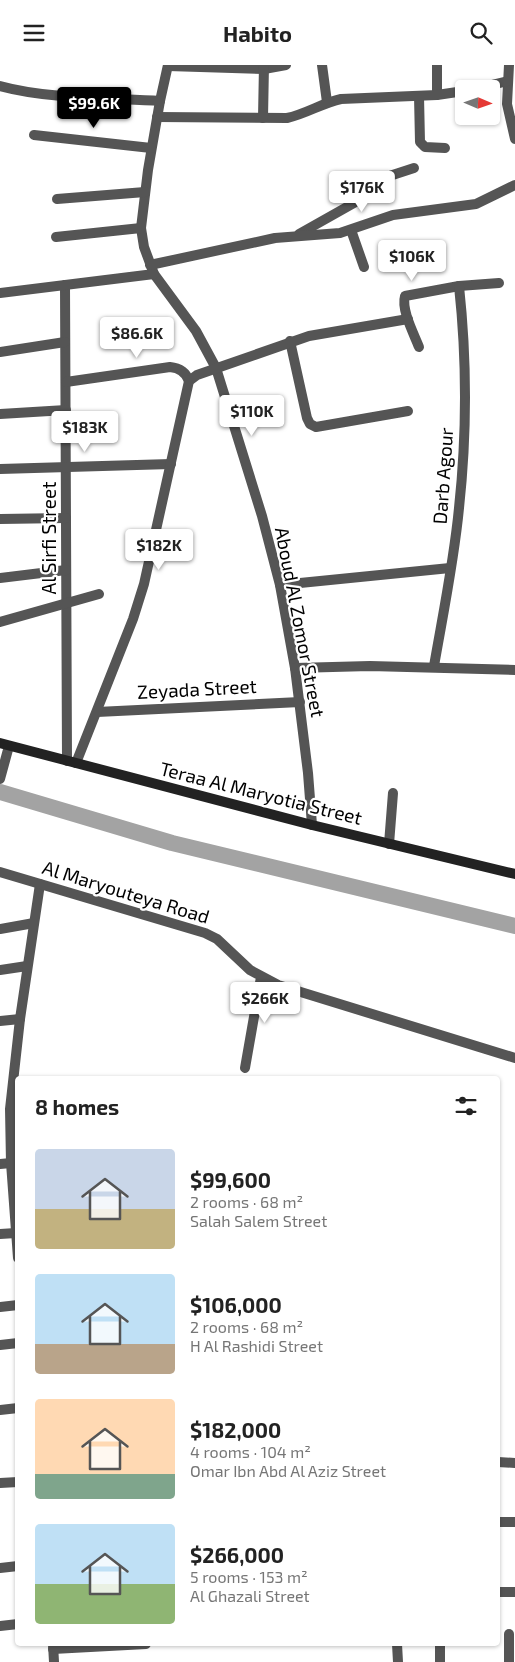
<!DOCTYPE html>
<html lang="en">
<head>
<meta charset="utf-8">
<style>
  :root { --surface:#fff; --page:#f2f2f2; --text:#222; --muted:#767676; --accent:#000 }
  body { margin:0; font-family:"Exo 2",sans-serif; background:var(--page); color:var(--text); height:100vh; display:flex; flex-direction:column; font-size:19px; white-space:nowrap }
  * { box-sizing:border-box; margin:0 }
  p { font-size:16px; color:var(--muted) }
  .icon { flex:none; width:28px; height:28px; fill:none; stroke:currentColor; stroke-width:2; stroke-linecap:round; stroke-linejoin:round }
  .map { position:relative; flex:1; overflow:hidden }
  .drawer { position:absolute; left:15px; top:1011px; width:485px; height:570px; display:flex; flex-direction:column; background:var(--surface); border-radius:5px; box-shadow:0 1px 4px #0004 }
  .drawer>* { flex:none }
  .needle { width:32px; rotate:92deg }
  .tools { position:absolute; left:455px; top:15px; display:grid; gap:10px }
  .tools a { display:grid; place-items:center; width:45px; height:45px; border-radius:5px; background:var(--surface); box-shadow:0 1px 4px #0004; font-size:25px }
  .price { position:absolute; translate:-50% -42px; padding:0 11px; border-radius:5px; background:#fff; color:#222; font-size:16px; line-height:32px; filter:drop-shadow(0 1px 2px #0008) }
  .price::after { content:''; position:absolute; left:50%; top:30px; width:15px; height:11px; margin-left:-8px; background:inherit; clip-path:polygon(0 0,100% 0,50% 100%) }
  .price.current { background:var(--accent); color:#fff }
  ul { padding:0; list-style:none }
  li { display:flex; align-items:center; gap:15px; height:125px; padding:0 20px }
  li span { display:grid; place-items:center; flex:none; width:140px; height:100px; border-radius:5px; color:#555 }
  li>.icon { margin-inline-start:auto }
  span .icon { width:60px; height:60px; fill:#fffc; stroke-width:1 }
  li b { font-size:21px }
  h2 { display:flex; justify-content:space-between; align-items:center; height:60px; padding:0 20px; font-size:21px }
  header { display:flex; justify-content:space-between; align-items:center; height:65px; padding:0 20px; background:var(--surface); font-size:22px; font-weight:700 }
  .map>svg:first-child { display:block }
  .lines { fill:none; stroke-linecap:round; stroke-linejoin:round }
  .canal { stroke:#a3a3a3; stroke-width:16 }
  .minor { stroke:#555; stroke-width:10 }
  .tertiary { stroke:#555; stroke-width:10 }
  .secondary { stroke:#222; stroke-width:10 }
  .labels { text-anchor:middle; stroke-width:4.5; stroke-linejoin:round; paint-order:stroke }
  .street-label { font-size:19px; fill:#000; stroke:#fff }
</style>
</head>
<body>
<header><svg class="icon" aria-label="menu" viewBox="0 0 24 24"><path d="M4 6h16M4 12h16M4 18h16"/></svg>Habito<svg class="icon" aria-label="search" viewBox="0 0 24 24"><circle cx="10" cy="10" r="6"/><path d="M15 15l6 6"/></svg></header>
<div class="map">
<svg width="515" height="1597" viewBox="0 0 515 1597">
  <rect width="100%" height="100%" fill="#fff"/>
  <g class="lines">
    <polyline class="canal" points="0,727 172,778 515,861"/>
    <g class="minor">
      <polyline points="168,0 160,36 148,105 141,163 144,182 154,209 196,266 216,303 262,451 280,520 295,603 308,708 312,760"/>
      <polyline points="322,0 327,37"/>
      <polyline points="509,0 507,39 515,74"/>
      <polyline points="168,1 264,4 286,0"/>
      <path d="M0,21C47,34 111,33 160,36"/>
      <polyline points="475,24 508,16"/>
      <polyline points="437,30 437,0"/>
      <polyline points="419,31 420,77 425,82 445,83"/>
      <path d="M157,52L287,53C306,49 322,38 341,34L437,30L464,26"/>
      <polyline points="263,53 264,0"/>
      <polyline points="34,70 151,83"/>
      <polyline points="57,134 145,127"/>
      <polyline points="351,165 364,202"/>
      <polyline points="299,169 354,138 362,122 368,118 414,103"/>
      <polyline points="56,172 141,163"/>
      <polyline points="150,200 275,173 340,168 393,150 476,139 515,120"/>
      <polyline points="65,220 67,696"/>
      <polyline points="0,228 154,209"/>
      <polyline points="290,276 307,353 310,359 316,362 408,346"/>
      <path d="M419,282C414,269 401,245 405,231L459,221L499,218"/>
      <polyline points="0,287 65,277"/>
      <path d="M66,317L170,302C180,303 186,307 189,316"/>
      <polyline points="0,349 66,345"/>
      <polyline points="0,404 171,399"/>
      <polyline points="0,454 66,453"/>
      <polyline points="0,513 66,505"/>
      <polyline points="280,520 450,503"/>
      <polyline points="0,557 99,529"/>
      <path d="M434,601C443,549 454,496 459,443C467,369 467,295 459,221"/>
      <polyline points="295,603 370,601 515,605"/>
      <polyline points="97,647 300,637"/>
      <polyline points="76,698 133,554 144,519 189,316 197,310 309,271 408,254"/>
      <polyline points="389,779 393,728"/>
      <polyline points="0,864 34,858"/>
      <polyline points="0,905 27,901"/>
      <polyline points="0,956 20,954"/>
      <polyline points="245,1003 261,912"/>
      <polyline points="0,1099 11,1098"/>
      <polyline points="0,1169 16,1168"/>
      <polyline points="18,1193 11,1098 10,1044 20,954 40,819"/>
      <polyline points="0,1242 18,1240"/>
      <polyline points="0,1280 18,1278"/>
      <polyline points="0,1345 18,1343"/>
      <polyline points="498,1397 515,1398"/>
      <polyline points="0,1418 18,1417"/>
      <polyline points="498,1457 515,1457"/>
      <polyline points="0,1503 18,1501"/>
      <polyline points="498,1527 515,1527"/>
      <polyline points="0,1561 18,1559"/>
      <polyline points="53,1579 54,1597"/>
      <polyline points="397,1579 398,1597"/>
      <polyline points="440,1579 440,1597"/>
      <polyline points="53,1584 146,1579"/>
      <polyline points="509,1597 509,1569"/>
    </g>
    <g class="tertiary">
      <polyline points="0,714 9,681"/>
      <polyline points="0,807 205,868 217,874 250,905 278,920 515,993"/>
    </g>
    <polyline class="secondary" points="0,678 312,760 515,809"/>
  </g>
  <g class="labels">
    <g class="street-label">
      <text transform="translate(443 411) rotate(-86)" y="7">Darb Agour</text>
      <text transform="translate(49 473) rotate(-90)" y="7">Al Sirfi Street</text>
      <text transform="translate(300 557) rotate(79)" y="7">Aboud Al Zomor Street</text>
      <text transform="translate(197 624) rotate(-3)" y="7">Zeyada Street</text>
      <text transform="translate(261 728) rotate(14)" y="7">Teraa Al Maryotia Street</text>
      <text transform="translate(126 827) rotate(17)" y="7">Al Maryouteya Road</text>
    </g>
  </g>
</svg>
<div class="tools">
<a><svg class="needle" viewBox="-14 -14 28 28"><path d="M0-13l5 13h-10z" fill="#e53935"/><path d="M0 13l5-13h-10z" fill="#767676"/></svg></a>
</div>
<b class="price current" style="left:94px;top:64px">$99.6K</b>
<b class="price" style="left:362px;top:148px">$176K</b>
<b class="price" style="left:412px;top:217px">$106K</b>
<b class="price" style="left:137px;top:294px">$86.6K</b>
<b class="price" style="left:252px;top:372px">$110K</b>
<b class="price" style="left:85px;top:388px">$183K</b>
<b class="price" style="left:159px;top:506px">$182K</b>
<b class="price" style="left:265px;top:959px">$266K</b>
<section class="drawer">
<h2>8 homes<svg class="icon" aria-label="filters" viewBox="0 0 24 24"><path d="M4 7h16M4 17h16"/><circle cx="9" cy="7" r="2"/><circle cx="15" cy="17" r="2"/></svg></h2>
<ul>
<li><span style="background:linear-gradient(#c9d6e8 60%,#c2b280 0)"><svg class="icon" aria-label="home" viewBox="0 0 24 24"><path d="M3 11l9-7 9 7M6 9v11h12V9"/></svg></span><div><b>$99,600</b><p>2 rooms · 68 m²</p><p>Salah Salem Street</p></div></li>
<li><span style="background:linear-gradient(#bfe0f5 70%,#b9a48a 0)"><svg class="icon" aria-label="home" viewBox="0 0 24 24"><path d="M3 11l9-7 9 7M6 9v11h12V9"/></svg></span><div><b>$106,000</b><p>2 rooms · 68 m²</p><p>H Al Rashidi Street</p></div></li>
<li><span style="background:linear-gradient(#ffd9b3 75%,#7fa58c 0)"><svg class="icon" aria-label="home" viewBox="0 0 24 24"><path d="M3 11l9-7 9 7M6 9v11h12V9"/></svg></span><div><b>$182,000</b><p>4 rooms · 104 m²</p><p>Omar Ibn Abd Al Aziz Street</p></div></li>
<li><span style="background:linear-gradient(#bfe0f5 60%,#8fb573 0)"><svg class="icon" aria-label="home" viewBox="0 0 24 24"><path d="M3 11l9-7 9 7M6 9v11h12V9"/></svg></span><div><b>$266,000</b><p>5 rooms · 153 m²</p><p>Al Ghazali Street</p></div></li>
</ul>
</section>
</div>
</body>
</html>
